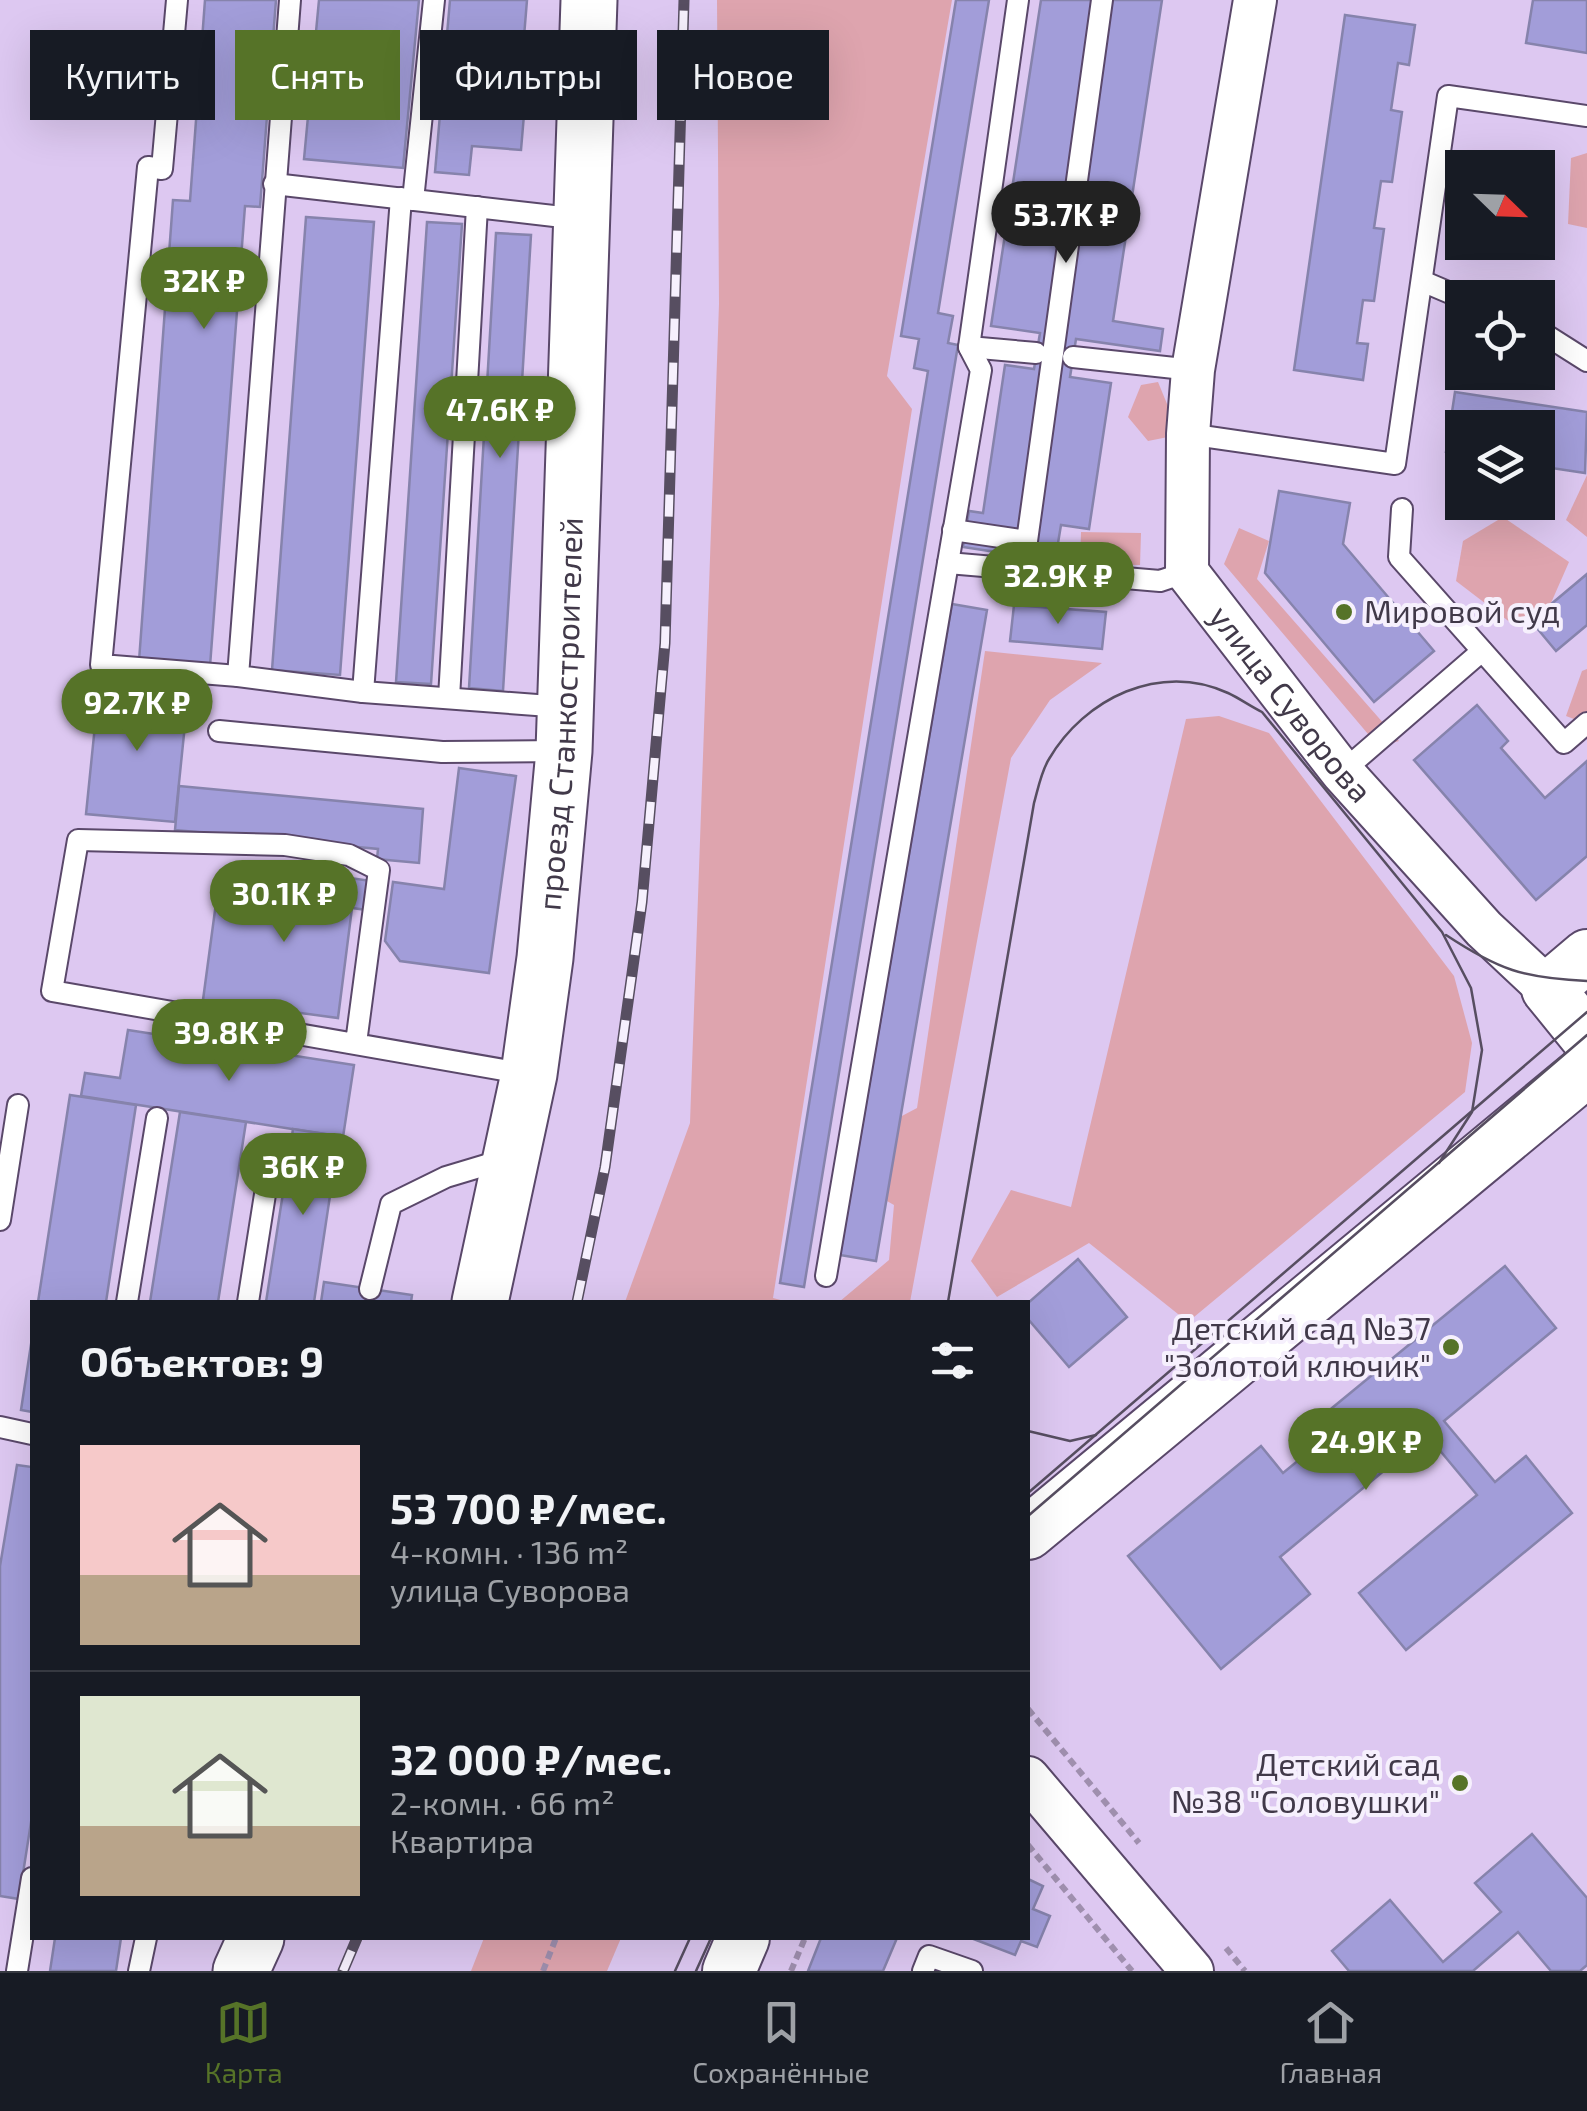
<!DOCTYPE html>
<html lang="ru">
<head>
<meta charset="utf-8">
<style>
  :root { --surface:#171b24; --page:#20242c; --text:#f1f3f6; --muted:#9ea1a6; --line:#363941; --accent:#567328 }
  body { margin:0; font-family:"Exo 2",sans-serif; background:var(--page); color:var(--text); height:100vh; display:flex; flex-direction:column; font-size:38px; white-space:nowrap }
  * { box-sizing:border-box; margin:0 }
  p { font-size:32px; color:var(--muted) }
  .icon { flex:none; width:55px; height:55px; fill:none; stroke:currentColor; stroke-width:2; stroke-linecap:round; stroke-linejoin:round }
  .map { position:relative; flex:1; overflow:hidden }
  .drawer { position:absolute; left:30px; top:1300px; width:1000px; height:640px; display:flex; flex-direction:column; background:var(--surface); border-radius:0px; box-shadow:0 10px 40px #0002 }
  .drawer>* { flex:none }
  .banner { position:absolute; left:30px; top:30px; width:1000px; height:90px; display:flex; gap:20px }
  .needle { width:65px; rotate:113deg }
  .fabs { position:absolute; left:1445px; top:150px; display:grid; gap:20px }
  .fabs a { display:grid; place-items:center; width:110px; height:110px; border-radius:0px; background:var(--surface); box-shadow:0 10px 40px #0002; font-size:50px }
  .price { position:absolute; translate:-50% -85px; padding:0 22px; border-radius:35px; background:var(--accent); color:#fff; font-size:32px; line-height:65px; filter:drop-shadow(0 2px 5px #0008) }
  .price::after { content:''; position:absolute; left:50%; top:60px; width:30px; height:22px; margin-left:-15px; background:inherit; clip-path:polygon(0 0,100% 0,50% 100%) }
  .price.selected { background:#222; color:#fff }
  ul { padding:0; list-style:none }
  li { display:flex; align-items:center; gap:30px; height:250px; padding:0 50px }
  li+li { border-top:2px solid var(--line) }
  li span { display:grid; place-items:center; flex:none; width:280px; height:200px; border-radius:0px; color:#555 }
  li>.icon { margin-inline-start:auto }
  span .icon { width:120px; height:120px; fill:#fffc; stroke-width:1 }
  li b { font-size:42px }
  h2 { display:flex; justify-content:space-between; align-items:center; height:120px; padding:0 50px; font-size:42px }
  .tag { padding:0 35px; border-radius:0px; background:var(--surface); box-shadow:0 10px 40px #0002; font-size:35px; line-height:90px }
  .tag.selected { background:var(--accent); color:#fff }
  .tabs { display:flex; justify-content:space-around; align-items:center; height:140px; border-top:2px solid var(--line); background:var(--surface); font-size:28px; color:var(--muted) }
  .tabs a { display:grid; justify-items:center; gap:5px }
  .tabs .selected { color:var(--accent) }
  .map>svg:first-child { display:block }
  .green { fill:#dea4ae }
  .building { fill:#a29dd9; stroke:#8683ac; stroke-width:2.5 }
  .lines { fill:none; stroke-linecap:round; stroke-linejoin:round }
  .service-casing { stroke:#5a486a; stroke-width:24 }
  .minor-casing { stroke:#5a486a; stroke-width:46 }
  .tertiary-casing { stroke:#5a486a; stroke-width:56 }
  .secondary-casing { stroke:#5a486a; stroke-width:59 }
  .path { stroke:#9f8fae; stroke-width:6; stroke-dasharray:8 5; stroke-linecap:butt }
  .service { stroke:#fff; stroke-width:20 }
  .minor { stroke:#fff; stroke-width:42 }
  .tertiary { stroke:#fff; stroke-width:52 }
  .secondary { stroke:#fff; stroke-width:55 }
  .tram { stroke:#574e61; stroke-width:2.5 }
  .rail-casing { stroke:#574e61; stroke-width:11 }
  .rail { stroke:#f6f0fd; stroke-width:8; stroke-dasharray:22; stroke-linecap:butt }
  .poi-dot { fill:#567328; stroke:#f6f0fd; stroke-width:4 }
  .labels { text-anchor:middle; stroke-width:8; stroke-linejoin:round; paint-order:stroke }
  .poi-label { font-size:32px; fill:#413949; stroke:#f6f0fd; text-anchor:end }
  .street-label { font-size:32px; fill:#413949; stroke:#f6f0fd }
</style>
</head>
<body>
<div class="map">
<svg width="1587" height="1971" viewBox="0 0 1587 1971">
  <rect width="100%" height="100%" fill="#ddc8f1"/>
  <g class="green">
    <polygon points="717,0 952,0 887,376 912,409 773,1298 788,1302 625,1302 690,1123 719,304"/>
    <polygon points="1587,153 1587,228 1568,224 1571,158"/>
    <polygon points="1158,382 1172,416 1168,437 1148,441 1128,417 1141,385"/>
    <polygon points="1587,475 1587,537 1566,520"/>
    <polygon points="1503,517 1569,562 1551,603 1511,623 1456,581 1463,541"/>
    <polygon points="1239,528 1269,541 1257,579 1399,741 1379,747 1224,564"/>
    <polygon points="1081,532 1141,533 1140,565 1080,564"/>
    <polygon points="985,651 1102,663 1050,700 1011,758 910,1302 839,1302 889,1260 894,1205 871,1192 883,1126 917,1108"/>
    <polygon points="1587,669 1587,724 1566,716 1582,671"/>
    <polygon points="1219,716 1269,733 1454,976 1472,1043 1465,1092 1188,1322 1089,1243 997,1297 971,1261 1011,1190 1071,1207 1186,719"/>
    <polygon points="484,1938 621,1938 607,1971 471,1971"/>
  </g>
  <g class="building">
    <polygon points="205,0 276,0 260,207 245,206 210,666 139,661 173,200 190,201"/>
    <polygon points="319,0 419,0 403,168 304,159"/>
    <polygon points="450,0 527,0 523,49 481,46 478,86 526,91 521,150 472,146 469,175 435,172"/>
    <polygon points="956,0 989,0 938,313 953,316 948,343 958,345 804,1287 780,1283 928,371 914,368 919,339 901,336"/>
    <polygon points="1041,0 1162,0 1113,321 1163,329 1160,351 1076,339 1070,377 1111,383 1089,529 1061,525 1055,561 963,547 969,511 983,513 1005,365 1034,369 1040,333 991,326"/>
    <polygon points="1533,0 1587,0 1587,53 1526,43"/>
    <polygon points="1345,15 1415,25 1409,65 1398,63 1391,110 1402,112 1392,182 1381,181 1374,228 1384,229 1374,301 1363,300 1357,343 1368,344 1363,380 1294,370"/>
    <polygon points="306,217 374,222 340,675 272,670"/>
    <polygon points="427,222 462,224 431,684 396,682"/>
    <polygon points="496,233 531,235 503,691 469,688"/>
    <polygon points="1455,392 1587,412 1585,473 1538,466 1538,428 1462,428 1462,455 1446,452"/>
    <polygon points="1279,491 1350,503 1343,544 1434,651 1374,702 1265,573"/>
    <polygon points="1587,574 1587,625 1556,651 1531,621"/>
    <polygon points="952,604 987,610 876,1261 840,1255"/>
    <polygon points="1014,605 1106,612 1102,649 1010,641"/>
    <polygon points="99,686 188,695 175,822 86,814"/>
    <polygon points="1477,705 1508,741 1501,748 1545,798 1587,761 1587,856 1536,900 1414,760"/>
    <polygon points="459,768 516,776 489,973 400,961 385,941 393,882 444,889"/>
    <polygon points="179,786 423,809 419,863 377,859 378,849 175,830"/>
    <polygon points="296,870 371,881 367,910 352,908 338,1018 203,1000 218,888 292,898"/>
    <polygon points="128,1030 354,1065 343,1137 81,1096 85,1073 120,1078"/>
    <polygon points="70,1095 136,1105 106,1302 38,1302"/>
    <polygon points="180,1112 246,1122 218,1302 150,1302"/>
    <polygon points="293,1129 339,1136 314,1302 266,1302"/>
    <polygon points="1078,1259 1127,1317 1069,1367 1028,1319 1028,1303"/>
    <polygon points="1505,1266 1556,1328 1444,1421 1495,1482 1526,1456 1572,1513 1406,1650 1359,1593 1477,1495 1427,1435 1280,1557 1310,1594 1221,1669 1128,1556 1261,1446 1283,1473 1344,1423 1332,1408"/>
    <polygon points="324,1282 412,1295 411,1302 321,1302"/>
    <polygon points="32,1338 32,1412 21,1410"/>
    <polygon points="17,1465 32,1467 32,1816 19,1899 0,1896 0,1566"/>
    <polygon points="1532,1834 1587,1898 1587,1965 1580,1971 1551,1971 1518,1932 1473,1971 1349,1971 1332,1951 1390,1900 1443,1962 1501,1912 1475,1883"/>
    <polygon points="1028,1879 1043,1886 1033,1909 1050,1916 1037,1947 1021,1941 1015,1955 971,1938 1028,1938"/>
    <polygon points="55,1938 121,1938 116,1971 50,1971"/>
    <polygon points="821,1938 897,1938 883,1971 808,1971"/>
  </g>
  <g class="lines">
    <defs>
      <g id="service">
        <polyline points="177,0 162,169 148,167 101,665 238,676"/>
        <polyline points="290,0 238,676 363,692 563,707"/>
        <polyline points="274,184 580,219"/>
        <polyline points="413,200 434,0"/>
        <polyline points="1422,281 1462,298"/>
        <polyline points="1538,330 1587,361"/>
        <polyline points="969,347 1036,353"/>
        <polyline points="1073,357 1193,370"/>
        <polyline points="1188,434 1395,464 1448,96 1587,116"/>
        <polyline points="1402,509 1399,557 1564,743 1587,723"/>
        <polyline points="953,530 1027,541 1102,0"/>
        <polyline points="948,563 1160,581 1187,572"/>
        <polyline points="363,692 401,198"/>
        <polyline points="449,698 477,207"/>
        <polyline points="219,731 442,752 562,751"/>
        <polyline points="1342,772 1482,651"/>
        <polyline points="356,1043 379,870 349,855 285,845 78,840 52,991 527,1074"/>
        <polyline points="0,1220 18,1105"/>
        <polyline points="826,1276 981,370 969,347 1018,0"/>
        <polyline points="370,1289 391,1204 446,1177 506,1159"/>
        <polyline points="127,1302 157,1118"/>
        <polyline points="248,1302 272,1150"/>
        <polyline points="0,1427 32,1434"/>
        <polyline points="17,1971 32,1878"/>
        <polyline points="139,1971 146,1938"/>
        <polyline points="923,1971 929,1956 972,1971"/>
      </g>
      <g id="minor">
        <path id="s1" d="M1255,0L1193,370L1188,434L1187,572L1342,772L1484,929L1548,989"/>
        <polyline points="1028,1778 1192,1971"/>
      </g>
      <g id="tertiary">
        <polyline points="1587,956 1548,989 1587,1037"/>
        <polyline points="1028,1533 1587,1070"/>
        <polyline points="729,1971 743,1938"/>
      </g>
      <g id="secondary">
        <path id="s2" d="M480,1302L529,1074L545,958L564,751L589,0"/>
        <polyline points="241,1971 256,1938"/>
      </g>
    </defs>
    <use href="#service" class="service-casing"/>
    <use href="#minor" class="minor-casing"/>
    <use href="#tertiary" class="tertiary-casing"/>
    <use href="#secondary" class="secondary-casing"/>
    <g class="path">
      <polyline points="1028,1709 1139,1843"/>
      <polyline points="1028,1845 1132,1971"/>
      <polyline points="1226,1948 1245,1971"/>
      <polyline points="543,1971 556,1938"/>
      <polyline points="791,1971 805,1938"/>
    </g>
    <use href="#service" class="service"/>
    <use href="#minor" class="minor"/>
    <use href="#tertiary" class="tertiary"/>
    <use href="#secondary" class="secondary"/>
    <g class="tram">
      <path d="M1446,935C1499,970 1523,978 1587,981"/>
      <path d="M948,1302L1034,803C1038,789 1041,772 1049,759C1084,699 1160,661 1228,693C1239,698 1250,706 1262,712L1442,932L1471,988L1482,1050L1472,1112L1439,1163"/>
      <polyline points="1028,1431 1070,1441 1096,1435"/>
      <polyline points="1028,1493 1587,1012"/>
      <polyline points="1028,1516 1587,1035"/>
      <polyline points="675,1971 690,1938"/>
      <polyline points="696,1971 711,1938"/>
    </g>
    <defs>
      <g id="rail">
        <polyline points="577,1302 605,1167 642,902 665,643 684,0"/>
        <polyline points="343,1971 357,1938"/>
      </g>
    </defs>
    <use href="#rail" class="rail-casing"/>
    <use href="#rail" class="rail"/>
  </g>
  <g class="poi-dot">
    <circle cx="1344" cy="612" r="10"/>
    <circle cx="1451" cy="1347" r="10"/>
    <circle cx="1460" cy="1783" r="10"/>
  </g>
  <g class="labels">
    <g class="poi-label">
      <text x="1364" y="623" text-anchor="start">Мировой суд</text>
      <text x="1431" y="1340">Детский сад №37<tspan x="1431" dy="37">"Золотой ключик"</tspan></text>
      <text x="1440" y="1776">Детский сад<tspan x="1440" dy="37">№38 "Соловушки"</tspan></text>
    </g>
    <g class="street-label">
      <text dy="11" stroke="none"><textPath href="#s1" startOffset="745">улица Суворова</textPath></text>
      <text dy="11" stroke="none"><textPath href="#s2" startOffset="595">проезд Станкостроителей</textPath></text>
    </g>
  </g>
</svg>
<div class="fabs">
<a><svg class="needle" viewBox="-14 -14 28 28"><path d="M0-13l5 13h-10z" fill="#e53935"/><path d="M0 13l5-13h-10z" fill="#9ea1a6"/></svg></a>
<a><svg class="icon" aria-label="locate" viewBox="0 0 24 24"><circle cx="12" cy="12" r="6"/><path d="M12 2v4M12 18v4M2 12h4M18 12h4"/></svg></a>
<a><svg class="icon" aria-label="layers" viewBox="0 0 24 24"><path d="M12 4l9 5-9 5-9-5zM3 14l9 5 9-5"/></svg></a>
</div>
<b class="price selected" style="left:1066px;top:266px">53.7K ₽</b>
<b class="price" style="left:204px;top:332px">32K ₽</b>
<b class="price" style="left:500px;top:461px">47.6K ₽</b>
<b class="price" style="left:1058px;top:627px">32.9K ₽</b>
<b class="price" style="left:137px;top:754px">92.7K ₽</b>
<b class="price" style="left:284px;top:945px">30.1K ₽</b>
<b class="price" style="left:229px;top:1084px">39.8K ₽</b>
<b class="price" style="left:303px;top:1218px">36K ₽</b>
<b class="price" style="left:1366px;top:1493px">24.9K ₽</b>
<div class="banner">
<a class="tag">Купить</a>
<a class="tag selected">Снять</a>
<a class="tag">Фильтры</a>
<a class="tag">Новое</a>
</div>
<section class="drawer">
<h2>Объектов: 9<svg class="icon" aria-label="filters" viewBox="0 0 24 24"><path d="M4 7h16M4 17h16"/><circle cx="9" cy="7" r="2"/><circle cx="15" cy="17" r="2"/></svg></h2>
<ul>
<li><span style="background:linear-gradient(#f6c9c9 65%,#b9a48a 0)"><svg class="icon" aria-label="home" viewBox="0 0 24 24"><path d="M3 11l9-7 9 7M6 9v11h12V9"/></svg></span><div><b>53 700 ₽/мес.</b><p>4-комн. · 136 m²</p><p>улица Суворова</p></div></li>
<li><span style="background:linear-gradient(#dfe7d0 65%,#b9a48a 0)"><svg class="icon" aria-label="home" viewBox="0 0 24 24"><path d="M3 11l9-7 9 7M6 9v11h12V9"/></svg></span><div><b>32 000 ₽/мес.</b><p>2-комн. · 66 m²</p><p>Квартира</p></div></li>
</ul>
</section>
</div>
<nav class="tabs">
<a class="selected"><svg class="icon" aria-label="map" viewBox="0 0 24 24"><path d="M3 6l6-2 6 2 6-2v14l-6 2-6-2-6 2zM9 4v14M15 6v14"/></svg>Карта</a>
<a><svg class="icon" aria-label="saved" viewBox="0 0 24 24"><path d="M7 4h10v16l-5-4-5 4z"/></svg>Сохранённые</a>
<a><svg class="icon" aria-label="home" viewBox="0 0 24 24"><path d="M3 11l9-7 9 7M6 9v11h12V9"/></svg>Главная</a>
</nav>
</body>
</html>
